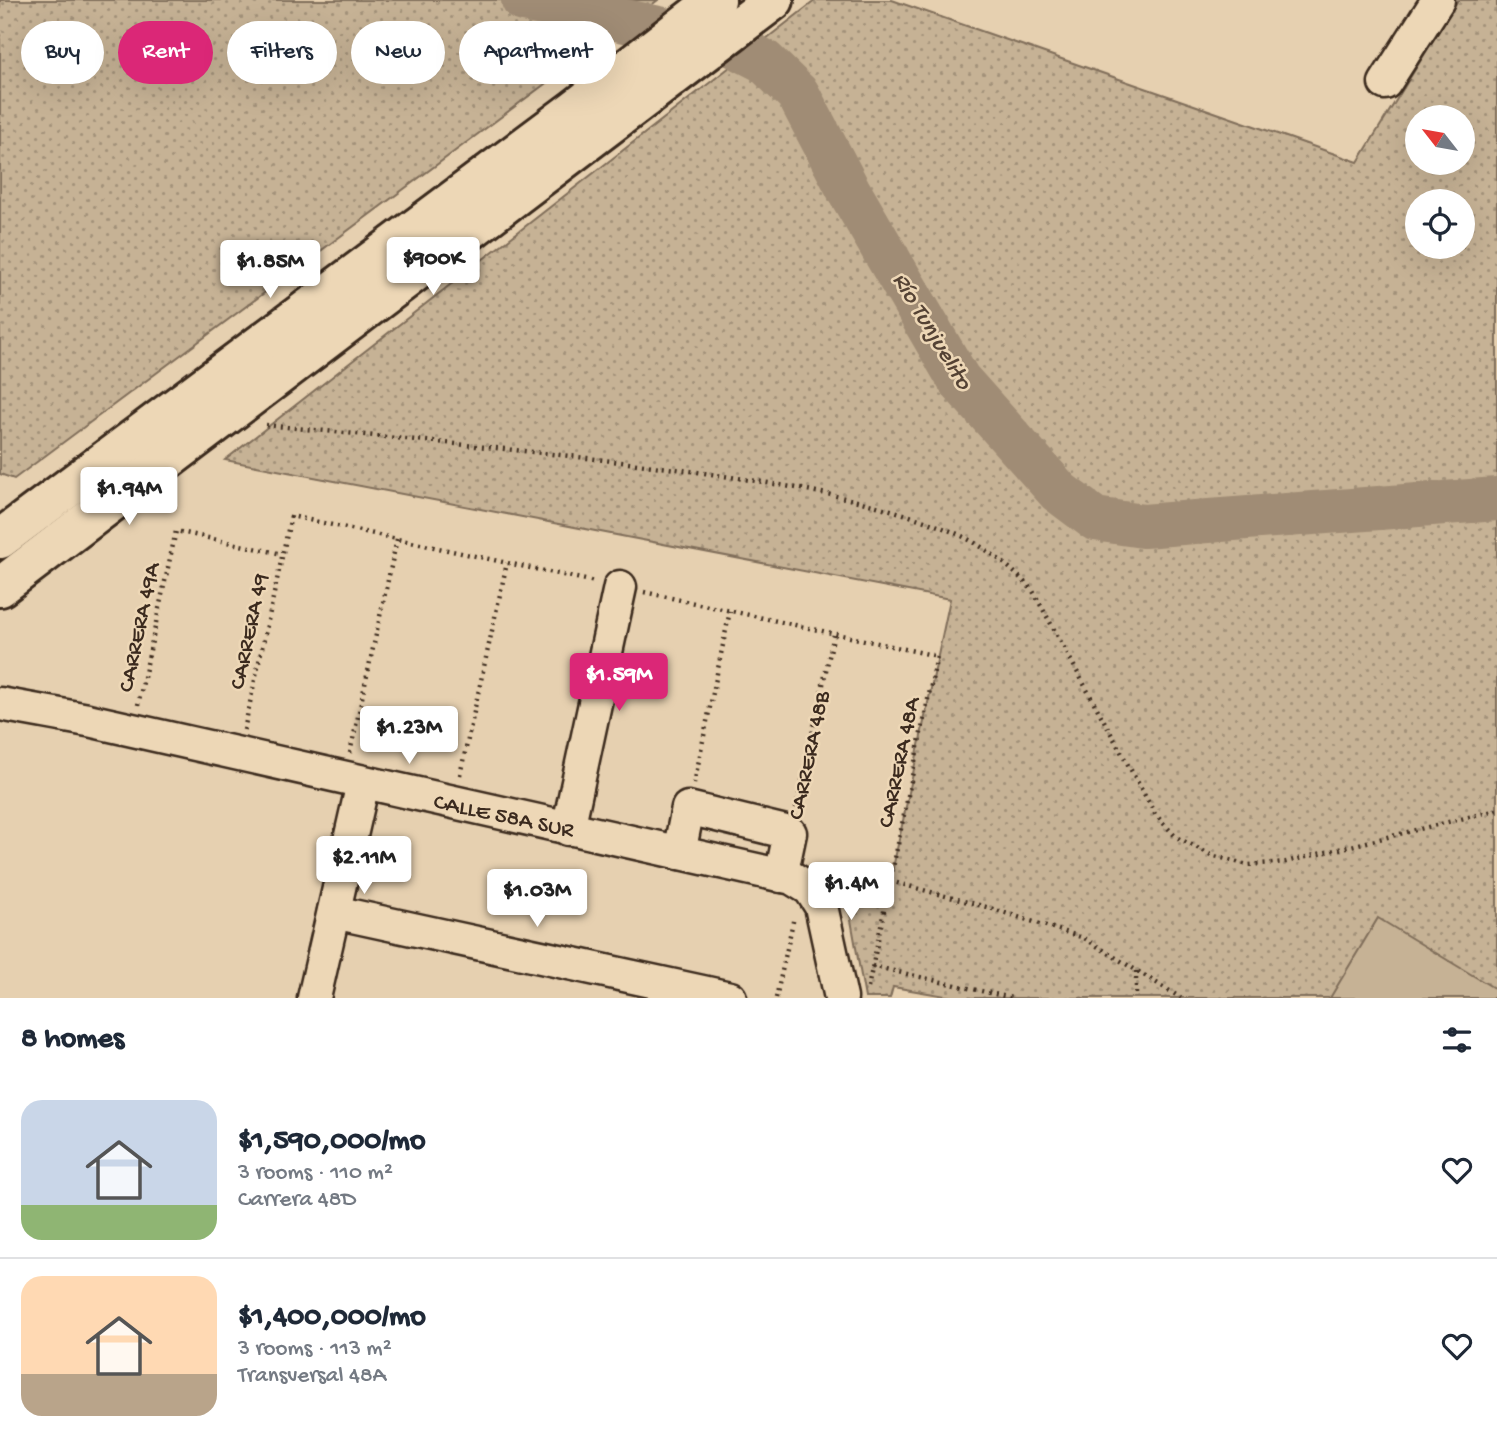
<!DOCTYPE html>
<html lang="en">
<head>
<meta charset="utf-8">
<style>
  :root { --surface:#fff; --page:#f6f6f7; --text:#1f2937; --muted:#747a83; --line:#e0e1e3; --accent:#db2777 }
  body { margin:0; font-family:"Gochi Hand",sans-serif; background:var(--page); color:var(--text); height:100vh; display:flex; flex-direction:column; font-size:26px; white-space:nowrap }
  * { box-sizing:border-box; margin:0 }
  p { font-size:23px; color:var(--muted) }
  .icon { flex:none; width:38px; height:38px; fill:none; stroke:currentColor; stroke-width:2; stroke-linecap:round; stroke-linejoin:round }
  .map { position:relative; height:998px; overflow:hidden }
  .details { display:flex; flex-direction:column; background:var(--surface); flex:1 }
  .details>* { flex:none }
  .banner { position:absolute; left:21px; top:21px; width:700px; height:63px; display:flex; gap:14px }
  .needle { width:46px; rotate:301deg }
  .fabs { position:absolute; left:1405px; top:105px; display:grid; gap:14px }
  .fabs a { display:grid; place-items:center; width:70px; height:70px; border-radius:50%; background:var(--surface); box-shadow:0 7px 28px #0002; font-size:35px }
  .price { position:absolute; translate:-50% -60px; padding:0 16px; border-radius:7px; background:#fff; color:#222; font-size:23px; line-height:46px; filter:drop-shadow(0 2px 4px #0008) }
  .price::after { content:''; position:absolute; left:50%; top:42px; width:21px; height:16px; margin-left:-10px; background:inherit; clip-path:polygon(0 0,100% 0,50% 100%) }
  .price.on { background:var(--accent); color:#fff }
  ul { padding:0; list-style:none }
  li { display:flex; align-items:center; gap:21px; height:175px; padding:0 21px }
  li+li { border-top:2px solid var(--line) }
  li span { display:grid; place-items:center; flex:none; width:196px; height:140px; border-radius:21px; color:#555 }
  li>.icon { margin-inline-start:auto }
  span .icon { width:84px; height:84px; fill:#fffc; stroke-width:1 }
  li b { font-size:30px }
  h2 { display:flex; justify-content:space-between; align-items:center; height:84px; padding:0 21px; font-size:30px }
  .chip { padding:0 24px; border-radius:32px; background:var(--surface); box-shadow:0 7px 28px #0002; font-size:24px; line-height:63px }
  .chip.on { background:var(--accent); color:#fff }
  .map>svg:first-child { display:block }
  .green { fill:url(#green-dots); stroke:#806e5a; stroke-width:2; fill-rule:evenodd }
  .pitch { fill:#c6b295; stroke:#806e5a; stroke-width:2 }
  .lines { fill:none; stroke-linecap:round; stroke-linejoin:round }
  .river { stroke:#a08c74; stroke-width:44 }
  .minor-casing { stroke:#3b2a1e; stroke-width:37 }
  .major-casing { stroke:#3b2a1e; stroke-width:44 }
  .path { stroke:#3b2a1e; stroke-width:4.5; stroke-dasharray:2 5; stroke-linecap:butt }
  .minor { stroke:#edd7b6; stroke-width:32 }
  .major { stroke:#edd7b6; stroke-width:38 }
  .labels { text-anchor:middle; stroke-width:5; stroke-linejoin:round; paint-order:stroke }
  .street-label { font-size:23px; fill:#3b2a1e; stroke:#edd7b6 }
  .water-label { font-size:24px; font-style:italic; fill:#544234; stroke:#edd7b6 }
</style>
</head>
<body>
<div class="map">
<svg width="1497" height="998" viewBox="0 0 1497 998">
  <defs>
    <pattern id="green-dots" width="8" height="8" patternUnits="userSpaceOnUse" patternTransform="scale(1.75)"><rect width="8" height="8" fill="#c6b295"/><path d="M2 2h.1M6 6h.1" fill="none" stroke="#a29179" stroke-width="1.8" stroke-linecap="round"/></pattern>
  </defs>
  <rect width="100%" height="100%" fill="#e6d0b0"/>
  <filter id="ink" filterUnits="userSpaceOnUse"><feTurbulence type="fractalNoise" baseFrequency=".0143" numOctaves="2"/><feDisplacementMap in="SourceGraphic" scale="14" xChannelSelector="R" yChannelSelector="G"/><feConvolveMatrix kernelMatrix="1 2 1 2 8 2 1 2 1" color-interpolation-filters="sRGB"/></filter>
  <g filter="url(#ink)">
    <g class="green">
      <polygon points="0,0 658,0 14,479 0,474"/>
      <path d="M816,0H892L1358,162L1458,0H1497V998H957L893,987L890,998H865L846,892L886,901L950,599L225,460ZM1418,117H1463V163H1418ZM1418,201H1463V247H1418Z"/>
    </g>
    <polygon class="pitch" points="1378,918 1497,990 1497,998 1330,998"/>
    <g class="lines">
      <polyline class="river" points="523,0 727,42 764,61 798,94 849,191 959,380 1059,492 1095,519 1143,526 1497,499"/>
      <defs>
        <g id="minor">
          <polyline points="1385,83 1438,0"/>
          <polyline points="0,704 88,720 792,878 810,889 821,906 841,998"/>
          <polyline points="568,829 620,587"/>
          <polyline points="679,853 688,808 790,833 781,876"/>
          <polyline points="334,912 730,998"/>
          <polyline points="314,998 363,783"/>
        </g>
        <g id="major">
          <polyline points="0,539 575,109 716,0"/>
          <polyline points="0,587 774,0"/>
        </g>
      </defs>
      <use href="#minor" class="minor-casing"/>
      <use href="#major" class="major-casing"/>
      <g class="path">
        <path d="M266,425C402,439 540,451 676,469C766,482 868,496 953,532C984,545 1011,567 1033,591L1155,814L1176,837L1211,855L1248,865L1286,862L1497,810"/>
        <polyline points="644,592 937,656 868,988"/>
        <polyline points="138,705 176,531 282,554"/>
        <polyline points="244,730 291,516 595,582"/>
        <polyline points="350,753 397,539"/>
        <polyline points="460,775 507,563"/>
        <polyline points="694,784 730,611"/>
        <polyline points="796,808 834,634"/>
        <polyline points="890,881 990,908 1084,938 1181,998"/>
        <polyline points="843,891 886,902"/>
        <polyline points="872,966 1012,998"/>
        <polyline points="1136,971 1136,998"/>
        <polyline points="776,998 794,917"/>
      </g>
      <use href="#minor" class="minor"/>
      <use href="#major" class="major"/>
    </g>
  </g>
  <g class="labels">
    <g class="street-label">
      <text transform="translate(137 627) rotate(-78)" y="8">CARRERA 49A</text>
      <text transform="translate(247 631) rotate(-78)" y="8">CARRERA 49</text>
      <text transform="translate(807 755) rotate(-78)" y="8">CARRERA 48B</text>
      <text transform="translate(897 762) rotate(-78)" y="8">CARRERA 48A</text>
      <text transform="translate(504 814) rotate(12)" y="8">CALLE 58A SUR</text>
    </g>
    <g class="water-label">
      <text transform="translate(934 330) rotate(59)" y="8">Río Tunjuelito</text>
    </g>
  </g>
</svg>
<div class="fabs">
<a><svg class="needle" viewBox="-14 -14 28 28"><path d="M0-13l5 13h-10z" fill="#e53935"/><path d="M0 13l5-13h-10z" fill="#747a83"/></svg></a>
<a><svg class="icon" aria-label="locate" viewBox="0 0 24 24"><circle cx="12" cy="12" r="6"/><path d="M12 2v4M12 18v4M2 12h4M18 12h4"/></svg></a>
</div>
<b class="price" style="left:433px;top:297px">$900K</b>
<b class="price" style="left:270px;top:300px">$1.85M</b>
<b class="price" style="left:129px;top:527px">$1.94M</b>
<b class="price on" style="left:619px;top:713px">$1.59M</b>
<b class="price" style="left:409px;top:766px">$1.23M</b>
<b class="price" style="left:364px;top:896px">$2.11M</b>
<b class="price" style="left:851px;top:922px">$1.4M</b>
<b class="price" style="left:537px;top:929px">$1.03M</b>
<div class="banner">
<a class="chip">Buy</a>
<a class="chip on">Rent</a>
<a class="chip">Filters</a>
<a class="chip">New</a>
<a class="chip">Apartment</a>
</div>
</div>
<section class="details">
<h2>8 homes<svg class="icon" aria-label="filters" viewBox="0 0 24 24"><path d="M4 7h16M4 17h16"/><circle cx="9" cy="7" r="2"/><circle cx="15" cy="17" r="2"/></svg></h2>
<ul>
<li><span style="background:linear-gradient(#c9d6e8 75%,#8fb573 0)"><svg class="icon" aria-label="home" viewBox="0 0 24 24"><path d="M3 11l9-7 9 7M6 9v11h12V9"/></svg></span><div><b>$1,590,000/mo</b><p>3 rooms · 110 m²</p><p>Carrera 48D</p></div><svg class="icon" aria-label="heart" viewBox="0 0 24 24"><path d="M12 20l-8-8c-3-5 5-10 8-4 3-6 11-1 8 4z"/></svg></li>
<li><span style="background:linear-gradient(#ffd9b3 70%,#b9a48a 0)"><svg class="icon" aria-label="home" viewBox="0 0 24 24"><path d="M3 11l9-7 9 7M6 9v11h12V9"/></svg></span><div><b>$1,400,000/mo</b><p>3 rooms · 113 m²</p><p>Transversal 48A</p></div><svg class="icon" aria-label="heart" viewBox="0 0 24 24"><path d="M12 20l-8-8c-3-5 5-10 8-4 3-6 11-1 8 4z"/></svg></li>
</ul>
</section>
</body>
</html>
